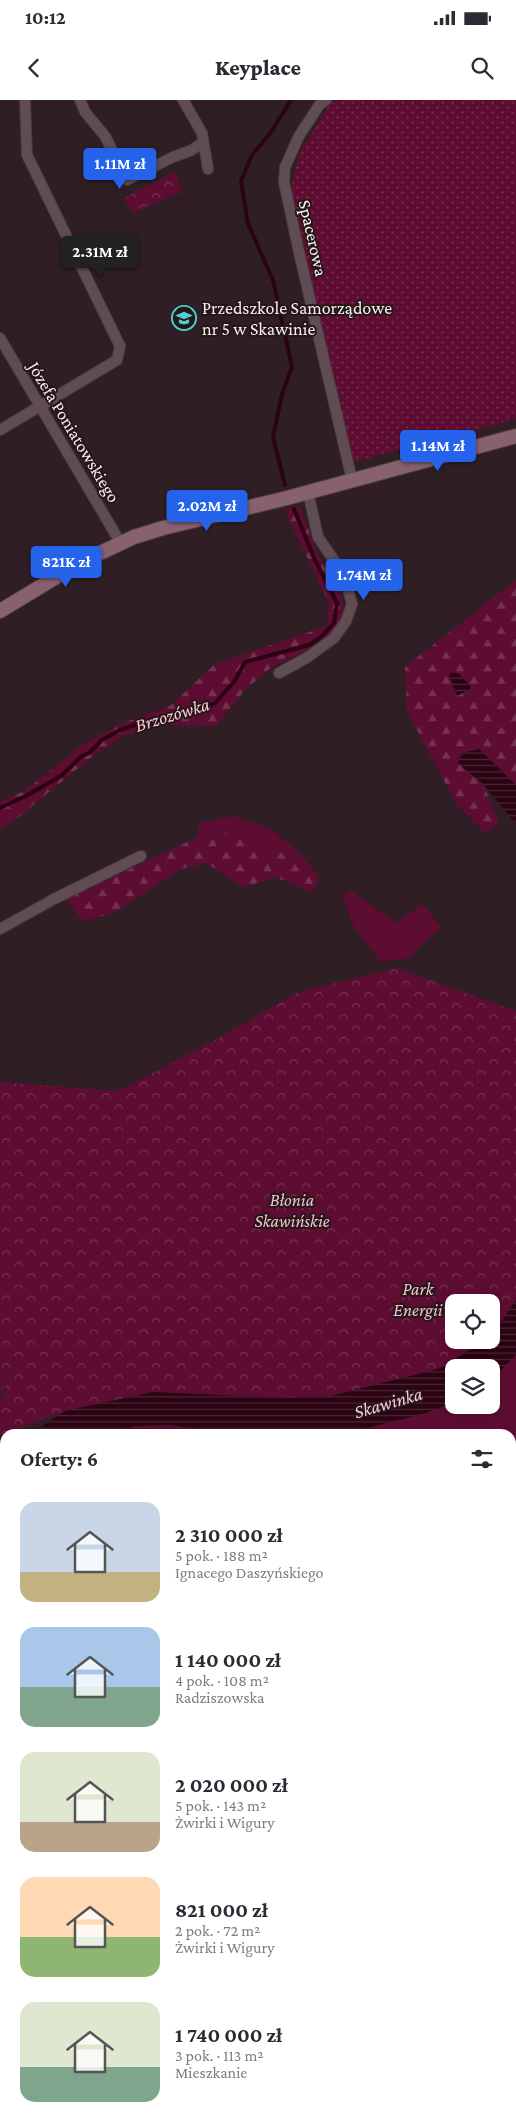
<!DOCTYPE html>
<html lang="pl">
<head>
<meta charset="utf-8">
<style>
  :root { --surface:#fff; --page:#f2f2f3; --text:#2b2b33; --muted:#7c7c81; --accent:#2563eb }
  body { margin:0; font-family:"Crimson Pro",serif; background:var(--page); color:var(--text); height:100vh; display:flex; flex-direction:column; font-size:19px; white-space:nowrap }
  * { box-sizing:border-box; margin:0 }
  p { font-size:16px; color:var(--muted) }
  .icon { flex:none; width:28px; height:28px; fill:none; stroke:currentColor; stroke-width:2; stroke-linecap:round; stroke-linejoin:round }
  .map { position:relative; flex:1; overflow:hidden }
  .side { position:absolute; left:0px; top:1329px; width:516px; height:696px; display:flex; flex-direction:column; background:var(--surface); border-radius:15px 15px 0 0; box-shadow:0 2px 8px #0003 }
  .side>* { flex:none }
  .controls { position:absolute; left:445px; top:1194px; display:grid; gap:10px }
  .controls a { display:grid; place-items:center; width:55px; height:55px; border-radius:10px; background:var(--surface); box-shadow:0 2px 8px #0003; font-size:25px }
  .price { position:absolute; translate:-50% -42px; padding:0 11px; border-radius:5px; background:var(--accent); color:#fff; font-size:16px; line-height:32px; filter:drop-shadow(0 1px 2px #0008) }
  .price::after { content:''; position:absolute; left:50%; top:30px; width:15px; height:11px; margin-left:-8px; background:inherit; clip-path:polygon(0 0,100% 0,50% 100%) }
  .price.active { background:#222; color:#fff }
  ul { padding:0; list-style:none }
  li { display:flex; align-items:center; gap:15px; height:125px; padding:0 20px }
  li span { display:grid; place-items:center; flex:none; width:140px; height:100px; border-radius:15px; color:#555 }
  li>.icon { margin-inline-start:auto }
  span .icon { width:60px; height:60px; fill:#fffc; stroke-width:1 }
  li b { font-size:21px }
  h2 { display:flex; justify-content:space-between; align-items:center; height:60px; padding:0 20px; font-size:21px }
  .status { display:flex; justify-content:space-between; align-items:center; height:35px; padding:0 25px; background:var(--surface); direction:ltr }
  .status svg { height:14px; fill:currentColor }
  header { display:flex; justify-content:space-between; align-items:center; height:65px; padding:0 20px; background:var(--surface); font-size:22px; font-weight:800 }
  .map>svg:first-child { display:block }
  .grass { fill:#5e0d32 }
  .forest { fill:url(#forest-firs) }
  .park { fill:url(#park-crowns) }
  .garden { fill:url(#garden-dots) }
  .water { fill:url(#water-rules) }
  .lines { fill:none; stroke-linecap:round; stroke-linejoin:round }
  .stream { stroke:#2b0313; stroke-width:4 }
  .street-casing { stroke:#493b3f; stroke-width:12 }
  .secondary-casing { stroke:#493b3f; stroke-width:16 }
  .street { stroke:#604d53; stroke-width:10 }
  .secondary { stroke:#88616e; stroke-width:14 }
  .labels { text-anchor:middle; stroke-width:4; stroke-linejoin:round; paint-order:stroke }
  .street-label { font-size:18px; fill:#f9edf0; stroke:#25161a }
  .poi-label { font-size:18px; fill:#f9edf0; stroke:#25161a; text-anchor:start }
  .park-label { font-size:18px; font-style:italic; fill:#f2c1cf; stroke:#25161a }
  .water-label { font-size:19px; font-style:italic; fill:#fdcbd9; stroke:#25161a }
</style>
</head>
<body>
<div class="status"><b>10:12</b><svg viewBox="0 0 49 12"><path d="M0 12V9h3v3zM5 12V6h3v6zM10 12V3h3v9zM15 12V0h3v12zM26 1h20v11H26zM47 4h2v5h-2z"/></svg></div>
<header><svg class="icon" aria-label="back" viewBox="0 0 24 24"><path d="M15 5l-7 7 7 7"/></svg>Keyplace<svg class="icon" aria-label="search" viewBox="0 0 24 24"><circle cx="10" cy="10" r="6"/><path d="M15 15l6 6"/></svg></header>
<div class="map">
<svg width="516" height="2024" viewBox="0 0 516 2024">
  <defs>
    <pattern id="forest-firs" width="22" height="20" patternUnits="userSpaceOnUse" patternTransform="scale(1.25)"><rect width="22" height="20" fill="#5e0d32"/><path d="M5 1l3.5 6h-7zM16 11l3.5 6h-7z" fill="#763150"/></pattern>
    <pattern id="park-crowns" width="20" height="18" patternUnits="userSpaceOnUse" patternTransform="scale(1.25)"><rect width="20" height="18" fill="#5e0d32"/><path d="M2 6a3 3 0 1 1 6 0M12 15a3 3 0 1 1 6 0" fill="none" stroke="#763150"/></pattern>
    <pattern id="garden-dots" width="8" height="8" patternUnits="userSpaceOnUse" patternTransform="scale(1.25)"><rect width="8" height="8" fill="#5e0d32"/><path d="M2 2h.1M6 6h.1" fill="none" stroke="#763150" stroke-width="1.8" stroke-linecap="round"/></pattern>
    <pattern id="water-rules" width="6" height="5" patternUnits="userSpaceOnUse" patternTransform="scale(1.25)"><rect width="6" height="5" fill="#2b0313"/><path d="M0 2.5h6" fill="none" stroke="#4a2836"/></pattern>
  </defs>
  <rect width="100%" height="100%" fill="#2f1f24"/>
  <g class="grass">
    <polygon points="234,716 272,729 300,754 267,753 226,733 198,737 199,723"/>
    <polygon points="350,790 397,823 422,804 441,827 409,858 381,862 354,827 343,796"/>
    <polygon points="516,1255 516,1379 511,1383 511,1334 343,1334 426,1313 454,1302 454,1305 491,1305 491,1280"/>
    <polygon points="171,1325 207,1331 246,1334 114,1334 134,1326"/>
    <polygon points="0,1741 5,1749 5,1851 0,1842"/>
    <polygon points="0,1888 5,1893 5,1977 0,1975"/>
    <polygon points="511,1974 516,1976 516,2024 388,2024 394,2020 511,2020"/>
  </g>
  <g class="forest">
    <polygon points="300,407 318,456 341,491 344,514 334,536 269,569 244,591 216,626 162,625 123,636 89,659 19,717 0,729 0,702 26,690 82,645 120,624 170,606 215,564 327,526 329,503 284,409"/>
    <polygon points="516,480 516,685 479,649 458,663 484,685 499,724 485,733 457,705 407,611 405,567"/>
    <polygon points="226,733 267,753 300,754 319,777 313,792 275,777 244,787 206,763 181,769 112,814 83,821 66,799 198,737"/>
    <polygon points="5,1431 5,1607 0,1608 0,1438"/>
    <polygon points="284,2020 339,2020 341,2024 287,2024"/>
  </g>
  <g class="park">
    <polygon points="175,72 182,92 132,113 124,98"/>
    <polygon points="397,868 516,911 516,1200 494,1235 491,1237 491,1202 454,1202 454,1240 486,1240 438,1269 331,1296 286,1298 152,1292 65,1311 0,1336 0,1299 17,1261 0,1294 0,982 118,991 205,946 298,892"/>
  </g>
  <polygon class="garden" points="337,0 516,0 516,319 353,362 291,89 299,54 330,4"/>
  <g class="water">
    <polygon points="452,572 459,574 470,585 470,589 457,596 449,575"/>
    <polygon points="479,649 516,685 516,724 484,685 458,663 462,653"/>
    <polygon points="516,1200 516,1255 491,1280 491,1268 454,1268 454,1302 426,1313 343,1334 246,1334 207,1331 171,1325 134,1326 114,1334 30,1334 65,1311 153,1292 286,1298 331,1296 438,1269 486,1240 491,1240 491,1237"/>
    <polygon points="5,1358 5,1431 0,1438 0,1365"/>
    <polygon points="516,1379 516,1417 511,1421 511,1383"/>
    <polygon points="0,1673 5,1682 5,1749 0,1741"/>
    <polygon points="197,2020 284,2020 287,2024 201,2024"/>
  </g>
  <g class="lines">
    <g class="stream">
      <polyline points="285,385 273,337 282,294 292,267 273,180 248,124 241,81 252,55 271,32 291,0"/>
      <polyline points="0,708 26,696 61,676 82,656 89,653 102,640 120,630 153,619 194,612 215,603 234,582 245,562 309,545 321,537 334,523 337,503 314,458 294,409"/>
    </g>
    <defs>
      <g id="street">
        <polyline points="80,0 85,12 105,36 127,80 173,57 192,50 203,42"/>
        <polyline points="183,0 202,33 208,69"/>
        <polyline points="326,0 320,4 299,36 285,67 284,82 298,148 352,380"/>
        <polyline points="0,238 120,442"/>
        <polyline points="0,330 117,260 120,246 27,55 25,0"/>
        <polyline points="279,573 308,557 334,538 346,521 352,504 344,475 318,437 308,392"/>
        <polyline points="0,829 54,799 141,756"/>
      </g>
      <g id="secondary">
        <polyline points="0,511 81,462 134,437 163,428 287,398 516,336"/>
        <polyline points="511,1506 516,1504"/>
        <polyline points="511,1962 516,1964"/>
        <polyline points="128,2024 132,2020"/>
      </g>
    </defs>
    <use href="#street" class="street-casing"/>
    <use href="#secondary" class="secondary-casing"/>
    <use href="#street" class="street"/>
    <use href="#secondary" class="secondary"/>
  </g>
  <defs>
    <symbol id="school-ring" viewBox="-11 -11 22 22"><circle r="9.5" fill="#25161a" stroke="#52cdcd" stroke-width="1.5"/><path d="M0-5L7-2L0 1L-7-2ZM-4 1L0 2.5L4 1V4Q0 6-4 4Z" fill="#52cdcd"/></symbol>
  </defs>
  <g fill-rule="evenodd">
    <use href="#school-ring" x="170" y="204" width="28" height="28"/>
  </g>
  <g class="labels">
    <g class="street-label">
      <text transform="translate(313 138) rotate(77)" y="6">Spacerowa</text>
      <text transform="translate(74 332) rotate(59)" y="6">Józefa Poniatowskiego</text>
    </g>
    <g class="poi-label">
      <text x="202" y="214">Przedszkole Samorządowe<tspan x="202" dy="21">nr 5 w Skawinie</tspan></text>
    </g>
    <g class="park-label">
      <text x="292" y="1106">Błonia<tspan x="292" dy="21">Skawińskie</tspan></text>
      <text x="418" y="1195">Park<tspan x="418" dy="21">Energii</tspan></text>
    </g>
    <g class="water-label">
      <text transform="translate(172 614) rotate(-17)" y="7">Brzozówka</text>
      <text transform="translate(388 1302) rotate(-16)" y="7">Skawinka</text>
    </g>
  </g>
</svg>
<div class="controls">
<a><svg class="icon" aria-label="locate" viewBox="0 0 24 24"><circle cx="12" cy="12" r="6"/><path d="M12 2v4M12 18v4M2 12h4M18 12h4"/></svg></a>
<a><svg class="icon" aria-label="layers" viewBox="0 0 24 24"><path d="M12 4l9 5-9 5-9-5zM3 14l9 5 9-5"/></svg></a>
</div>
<b class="price" style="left:120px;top:90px">1.11M zł</b>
<b class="price active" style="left:100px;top:178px">2.31M zł</b>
<b class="price" style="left:438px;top:372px">1.14M zł</b>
<b class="price" style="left:207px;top:432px">2.02M zł</b>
<b class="price" style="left:66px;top:488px">821K zł</b>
<b class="price" style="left:364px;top:501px">1.74M zł</b>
<section class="side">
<h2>Oferty: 6<svg class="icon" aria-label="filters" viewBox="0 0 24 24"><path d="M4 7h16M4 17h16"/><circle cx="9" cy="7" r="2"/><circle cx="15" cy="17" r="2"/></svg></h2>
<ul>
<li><span style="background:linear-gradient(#c9d6e8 70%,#c2b280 0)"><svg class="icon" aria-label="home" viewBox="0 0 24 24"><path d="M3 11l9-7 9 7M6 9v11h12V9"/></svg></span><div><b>2 310 000 zł</b><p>5 pok. · 188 m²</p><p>Ignacego Daszyńskiego</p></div></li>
<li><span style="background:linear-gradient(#a9c7e8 60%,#7fa58c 0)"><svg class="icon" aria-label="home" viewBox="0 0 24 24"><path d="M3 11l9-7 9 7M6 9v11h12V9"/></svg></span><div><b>1 140 000 zł</b><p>4 pok. · 108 m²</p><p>Radziszowska</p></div></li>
<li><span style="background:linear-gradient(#dfe7d0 70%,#b9a48a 0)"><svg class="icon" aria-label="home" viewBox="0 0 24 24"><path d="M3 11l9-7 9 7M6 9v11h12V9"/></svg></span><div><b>2 020 000 zł</b><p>5 pok. · 143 m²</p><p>Żwirki i Wigury</p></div></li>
<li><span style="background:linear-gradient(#ffd9b3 60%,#8fb573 0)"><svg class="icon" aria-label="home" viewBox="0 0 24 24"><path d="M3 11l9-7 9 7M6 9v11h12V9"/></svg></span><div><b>821 000 zł</b><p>2 pok. · 72 m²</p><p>Żwirki i Wigury</p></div></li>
<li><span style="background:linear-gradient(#dfe7d0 65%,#7fa58c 0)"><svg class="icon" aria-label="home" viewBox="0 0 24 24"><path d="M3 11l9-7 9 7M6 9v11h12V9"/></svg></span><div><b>1 740 000 zł</b><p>3 pok. · 113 m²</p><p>Mieszkanie</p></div></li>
</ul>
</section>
</div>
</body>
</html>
